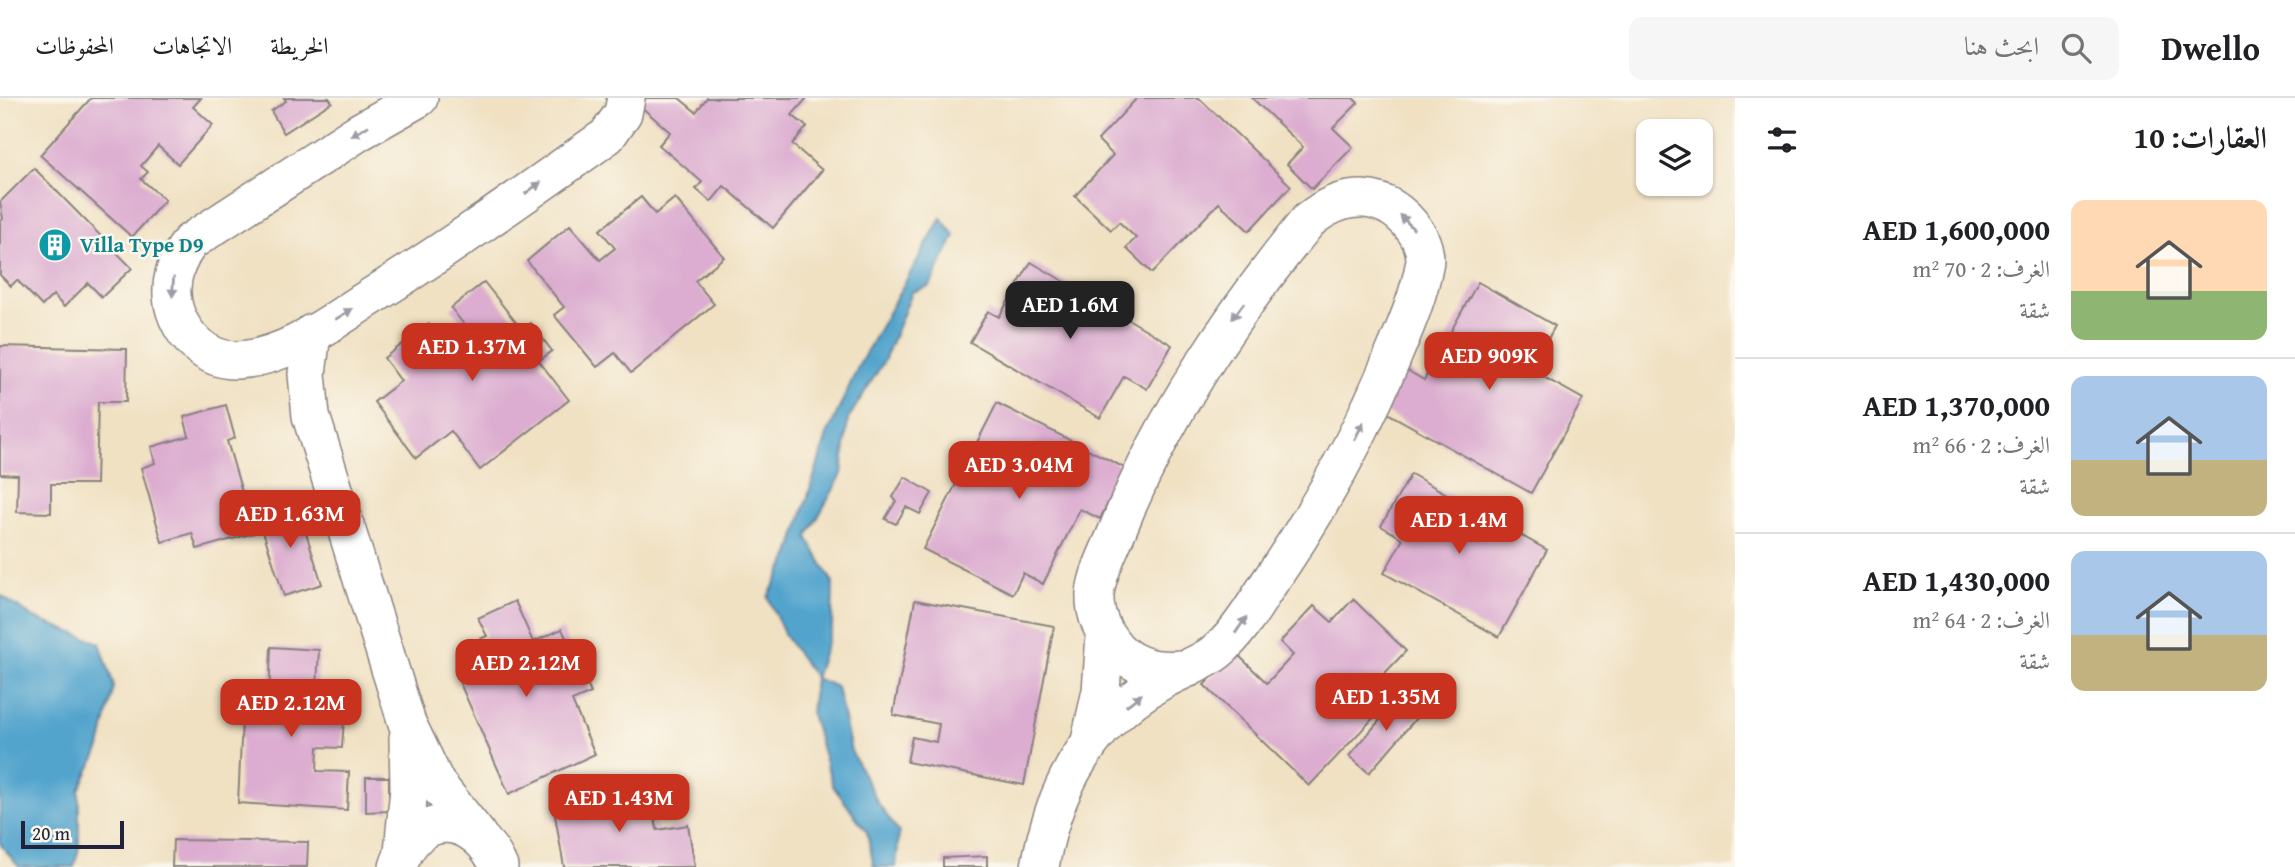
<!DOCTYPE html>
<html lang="ar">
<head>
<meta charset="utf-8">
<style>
  :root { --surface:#fff; --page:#f6f6f6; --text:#202124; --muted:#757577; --line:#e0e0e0; --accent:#c8321e }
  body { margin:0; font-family:"Gentium Book Plus",Amiri,serif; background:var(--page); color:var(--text); direction:rtl; height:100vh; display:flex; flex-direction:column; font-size:26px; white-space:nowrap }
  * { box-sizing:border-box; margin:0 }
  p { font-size:23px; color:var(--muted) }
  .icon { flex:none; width:38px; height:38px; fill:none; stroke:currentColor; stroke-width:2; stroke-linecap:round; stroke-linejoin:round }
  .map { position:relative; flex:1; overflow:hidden; direction:ltr }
  .panel { display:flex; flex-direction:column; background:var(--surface); width:560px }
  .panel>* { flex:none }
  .fabs { position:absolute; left:1636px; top:21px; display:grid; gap:14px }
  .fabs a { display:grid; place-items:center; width:77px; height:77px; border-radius:14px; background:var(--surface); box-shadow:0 2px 5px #0004; font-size:35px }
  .scale { position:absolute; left:21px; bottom:18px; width:103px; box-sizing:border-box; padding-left:7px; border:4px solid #22223b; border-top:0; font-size:19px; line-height:24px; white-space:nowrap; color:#22223b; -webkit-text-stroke:5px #fbf7ec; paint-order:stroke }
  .price { position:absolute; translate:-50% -60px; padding:0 16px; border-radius:14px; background:var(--accent); color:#fff; font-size:23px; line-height:46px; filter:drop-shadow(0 2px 4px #0008) }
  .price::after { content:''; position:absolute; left:50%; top:42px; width:21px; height:16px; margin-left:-10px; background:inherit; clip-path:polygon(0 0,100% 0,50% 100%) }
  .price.selected { background:#222; color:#fff }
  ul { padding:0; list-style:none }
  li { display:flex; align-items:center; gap:21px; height:175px; padding:0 28px }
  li+li { border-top:2px solid var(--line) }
  li span { display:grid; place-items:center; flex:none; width:196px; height:140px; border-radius:14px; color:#555 }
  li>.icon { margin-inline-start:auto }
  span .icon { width:84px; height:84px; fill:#fffc; stroke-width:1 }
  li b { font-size:30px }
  h2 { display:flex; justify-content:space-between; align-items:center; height:84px; padding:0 28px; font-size:30px }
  header { display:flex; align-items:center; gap:42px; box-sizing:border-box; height:98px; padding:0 35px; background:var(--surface); border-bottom:2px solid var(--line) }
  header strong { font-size:33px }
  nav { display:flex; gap:38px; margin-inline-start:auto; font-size:24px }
  .search { width:490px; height:63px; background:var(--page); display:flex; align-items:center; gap:18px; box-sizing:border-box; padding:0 24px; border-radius:14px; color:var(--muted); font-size:26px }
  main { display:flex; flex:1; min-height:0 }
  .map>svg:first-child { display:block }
  .water { fill:#52a4cd; stroke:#3a6384; stroke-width:2 }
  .building { fill:#dcadd0 }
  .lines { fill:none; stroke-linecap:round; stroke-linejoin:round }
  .minor-casing { stroke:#89827f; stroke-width:40 }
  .minor { stroke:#fff; stroke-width:37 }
  .oneway { fill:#9c9ca7 }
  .labels { text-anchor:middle; stroke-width:5; stroke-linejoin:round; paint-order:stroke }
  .culture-label { font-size:21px; font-weight:bold; fill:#0d838f; stroke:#fbf7ec; text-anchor:start }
</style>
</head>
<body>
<header>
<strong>Dwello</strong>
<div class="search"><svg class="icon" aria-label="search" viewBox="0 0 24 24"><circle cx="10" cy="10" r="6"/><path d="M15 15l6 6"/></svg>ابحث هنا</div>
<nav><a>الخريطة</a><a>الاتجاهات</a><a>المحفوظات</a></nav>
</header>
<main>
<section class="panel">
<h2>العقارات: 10<svg class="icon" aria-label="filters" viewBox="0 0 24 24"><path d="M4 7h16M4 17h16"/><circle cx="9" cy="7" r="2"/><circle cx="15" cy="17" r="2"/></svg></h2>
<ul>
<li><span style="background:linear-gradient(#ffd9b3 65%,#8fb573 0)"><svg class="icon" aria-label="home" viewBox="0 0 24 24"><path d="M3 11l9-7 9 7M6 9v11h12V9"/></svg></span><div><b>AED 1,600,000</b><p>الغرف: 2 · 70 m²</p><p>شقة</p></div></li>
<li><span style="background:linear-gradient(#a9c7e8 60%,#c2b280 0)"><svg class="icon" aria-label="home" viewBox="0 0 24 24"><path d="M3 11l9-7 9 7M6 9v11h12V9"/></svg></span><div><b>AED 1,370,000</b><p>الغرف: 2 · 66 m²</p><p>شقة</p></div></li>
<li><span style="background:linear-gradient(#a9c7e8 60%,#c2b280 0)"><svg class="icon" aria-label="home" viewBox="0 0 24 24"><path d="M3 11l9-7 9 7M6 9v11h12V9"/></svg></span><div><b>AED 1,430,000</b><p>الغرف: 2 · 64 m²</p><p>شقة</p></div></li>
</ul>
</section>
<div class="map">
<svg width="1735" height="769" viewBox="0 0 1735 769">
  <rect width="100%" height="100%" fill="#fbf7ec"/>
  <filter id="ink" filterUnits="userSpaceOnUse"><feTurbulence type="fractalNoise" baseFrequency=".0143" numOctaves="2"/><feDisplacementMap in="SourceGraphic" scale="14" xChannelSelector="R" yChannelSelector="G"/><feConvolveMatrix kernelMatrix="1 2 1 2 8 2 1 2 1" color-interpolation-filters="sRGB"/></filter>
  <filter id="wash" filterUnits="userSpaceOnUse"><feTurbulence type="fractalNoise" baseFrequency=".00686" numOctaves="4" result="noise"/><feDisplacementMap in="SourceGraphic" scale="28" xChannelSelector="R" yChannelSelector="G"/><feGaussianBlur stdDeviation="1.57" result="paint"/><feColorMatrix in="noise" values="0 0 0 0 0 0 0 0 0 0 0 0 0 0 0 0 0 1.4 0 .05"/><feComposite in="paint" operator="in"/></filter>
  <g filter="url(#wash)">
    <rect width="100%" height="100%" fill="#f0e1c3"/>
    <g class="water">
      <polygon points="941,120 955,138 930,188 912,194 884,263 848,321 842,376 807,439 833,485 832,530 815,580 837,589 851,653 878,705 899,735 896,769 874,769 867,734 833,688 811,616 815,580 785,538 768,499 790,456 827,337 858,269"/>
      <polygon points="0,497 34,520 100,545 114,588 100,650 79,692 79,750 74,769 19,769 0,746"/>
    </g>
    <g id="blocks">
      <g class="building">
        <polygon points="91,0 201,0 193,9 213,27 178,66 158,48 141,68 148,74 141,81 165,102 132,139 40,57"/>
        <polygon points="284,0 329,0 332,4 284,35 271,13 286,3"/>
        <polygon points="645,0 679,0 696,14 707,0 807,0 792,17 807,29 792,46 822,72 773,130 724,88 711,104 696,91 702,84 659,47 670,34 639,7"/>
        <polygon points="1137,0 1199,0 1291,88 1249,133 1219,105 1152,175 1126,150 1136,140 1119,124 1111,132 1075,98 1113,57 1098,42"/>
        <polygon points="1252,0 1353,0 1358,5 1333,30 1353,49 1312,91 1287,66 1303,49"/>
        <polygon points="34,70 132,170 102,199 88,185 64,209 53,197 42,208 17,182 11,188 0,177 0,124 3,121 0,104"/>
        <polygon points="641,99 655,116 675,100 724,159 695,183 714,206 631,275 615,255 597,269 554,217 564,209 527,163 570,127 600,162 615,150 600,132"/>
        <polygon points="1031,164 1172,247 1147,291 1124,278 1100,320 970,244 988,213 999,219"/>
        <polygon points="484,184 522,232 531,225 552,253 539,263 569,302 480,372 451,333 416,360 374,304 401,283 384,260 429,226 451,255 473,238 451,210"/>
        <polygon points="1478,184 1555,228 1531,272 1583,301 1531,395 1375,308 1398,267 1424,282"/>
        <polygon points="0,248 127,251 126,304 98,304 96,386 51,386 51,415 17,414 18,377 0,376"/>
        <polygon points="997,305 1125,370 1100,421 1080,411 1043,486 1023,475 1013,496 923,451"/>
        <polygon points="226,307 235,340 227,343 254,435 197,451 192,435 162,444 141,370 155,365 151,349 189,338 184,319"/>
        <polygon points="1411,376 1547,452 1499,539 1384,475 1403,441 1381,428"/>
        <polygon points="905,379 932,395 920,416 906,409 896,426 885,421 896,403 893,399"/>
        <polygon points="297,406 322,486 284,498 258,418"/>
        <polygon points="1353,501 1406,553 1381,579 1397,595 1309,688 1204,587 1235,554 1267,585 1293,557 1280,544 1314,508 1332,524"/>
        <polygon points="915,502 1054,528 1024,687 907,664 912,639 936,644 939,626 893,617"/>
        <polygon points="515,503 533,544 562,531 591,595 572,603 595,656 509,696 459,583 476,576 463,548 487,538 478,520"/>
        <polygon points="271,549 319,552 316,604 345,606 342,650 318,649 317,673 349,674 347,712 238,705 243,601 269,602"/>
        <polygon points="1404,594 1424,611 1369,675 1349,658"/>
        <polygon points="366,679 389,679 389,713 366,714"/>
        <polygon points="650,690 657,732 688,727 695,769 564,769 553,706"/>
        <polygon points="173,742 308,744 307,769 172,769"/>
        <polygon points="987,758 987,769 943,769 943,760"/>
      </g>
    </g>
  </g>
  <g filter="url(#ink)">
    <use href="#blocks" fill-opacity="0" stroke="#89827f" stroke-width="2"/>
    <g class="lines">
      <defs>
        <g id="minor">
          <path d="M419,0L359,34L190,144C175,164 167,188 175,213C184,240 208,263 237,262C285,260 327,227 366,202C448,151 528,94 607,38L623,15L626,0"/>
          <polyline points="312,235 307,276 311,318 407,625 436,685 477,736"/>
          <polyline points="1090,643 1101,593 1105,537"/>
          <polyline points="403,754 409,690 408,640"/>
          <path d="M398,769C417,709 476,715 499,769"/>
          <path d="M1040,769C1053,691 1088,626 1158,585C1181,571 1208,565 1226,545C1243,528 1256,505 1269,485C1317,416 1358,341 1391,263C1404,232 1418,201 1424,168C1427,157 1422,143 1416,134C1387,92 1344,92 1308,123C1231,218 1163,318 1118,431C1110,451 1097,475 1095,496C1094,516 1103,535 1116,550C1135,571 1162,574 1189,570"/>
        </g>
      </defs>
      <use href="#minor" class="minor-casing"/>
      <use href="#minor" class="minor"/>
    </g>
    <defs><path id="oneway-solid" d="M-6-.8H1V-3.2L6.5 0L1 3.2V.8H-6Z" transform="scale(1.75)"/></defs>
    <g class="oneway">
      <use href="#oneway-solid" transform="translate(360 33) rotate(149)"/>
      <use href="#oneway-solid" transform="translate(533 90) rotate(-36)"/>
      <use href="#oneway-solid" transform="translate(1407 124) rotate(-133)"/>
      <use href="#oneway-solid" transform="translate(173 189) rotate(93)"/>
      <use href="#oneway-solid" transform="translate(1238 213) rotate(126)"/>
      <use href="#oneway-solid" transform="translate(344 216) rotate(-32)"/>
      <use href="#oneway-solid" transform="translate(1359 333) rotate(-63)"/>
      <use href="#oneway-solid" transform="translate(1241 527) rotate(-55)"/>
      <use href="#oneway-solid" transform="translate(1134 602) rotate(-37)"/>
    </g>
  </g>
  <defs>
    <symbol id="building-disc" viewBox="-11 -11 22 22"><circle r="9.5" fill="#0f9aa8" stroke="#fbf7ec"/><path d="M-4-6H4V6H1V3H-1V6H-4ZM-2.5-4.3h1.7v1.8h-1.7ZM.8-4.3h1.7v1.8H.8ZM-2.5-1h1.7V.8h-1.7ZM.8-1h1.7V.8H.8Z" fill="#fff"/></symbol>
  </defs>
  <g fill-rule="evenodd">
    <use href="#building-disc" x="36" y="128" width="38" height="38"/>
  </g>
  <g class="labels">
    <g class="culture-label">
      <text x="80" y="154">Villa Type D9</text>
    </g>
  </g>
</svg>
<div class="fabs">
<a><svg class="icon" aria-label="layers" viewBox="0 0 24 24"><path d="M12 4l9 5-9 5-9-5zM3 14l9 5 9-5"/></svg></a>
</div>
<div class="scale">20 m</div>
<b class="price selected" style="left:1070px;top:243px">AED 1.6M</b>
<b class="price" style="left:472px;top:285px">AED 1.37M</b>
<b class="price" style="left:1489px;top:294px">AED 909K</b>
<b class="price" style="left:1019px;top:403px">AED 3.04M</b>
<b class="price" style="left:290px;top:452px">AED 1.63M</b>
<b class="price" style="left:1459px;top:458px">AED 1.4M</b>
<b class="price" style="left:526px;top:601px">AED 2.12M</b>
<b class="price" style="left:1386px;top:635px">AED 1.35M</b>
<b class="price" style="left:291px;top:641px">AED 2.12M</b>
<b class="price" style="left:619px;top:736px">AED 1.43M</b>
</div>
</main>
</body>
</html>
